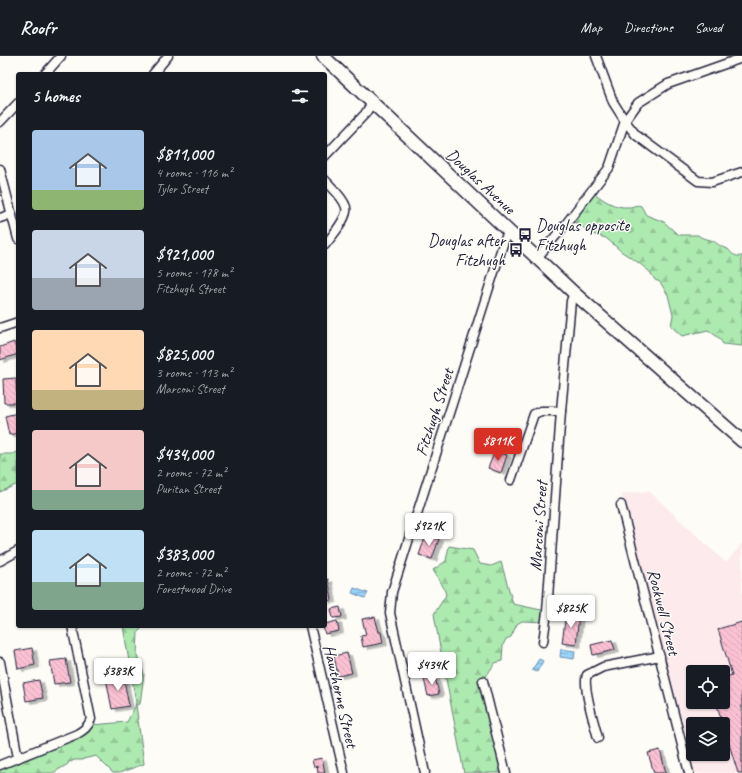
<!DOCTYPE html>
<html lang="en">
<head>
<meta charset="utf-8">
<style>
  :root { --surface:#171b24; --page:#20242c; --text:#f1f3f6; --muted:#9ea1a6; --line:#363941; --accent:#d93025 }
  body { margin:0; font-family:Caveat,sans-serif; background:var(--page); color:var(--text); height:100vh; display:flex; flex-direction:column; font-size:15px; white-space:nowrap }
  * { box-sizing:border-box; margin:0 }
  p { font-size:13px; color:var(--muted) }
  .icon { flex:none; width:22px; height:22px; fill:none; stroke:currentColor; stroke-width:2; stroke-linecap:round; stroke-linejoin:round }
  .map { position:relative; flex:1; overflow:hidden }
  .side { position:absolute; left:16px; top:16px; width:311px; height:556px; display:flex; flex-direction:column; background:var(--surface); border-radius:4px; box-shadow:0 1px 3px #0004 }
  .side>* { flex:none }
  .fabs { position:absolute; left:686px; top:609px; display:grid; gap:8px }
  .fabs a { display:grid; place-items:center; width:44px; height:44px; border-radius:4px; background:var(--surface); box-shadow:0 1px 3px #0004; font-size:20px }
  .price { position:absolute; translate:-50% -34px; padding:0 9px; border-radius:4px; background:#fff; color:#222; font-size:13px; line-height:26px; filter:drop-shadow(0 1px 2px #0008) }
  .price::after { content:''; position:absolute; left:50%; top:24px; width:12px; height:9px; margin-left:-6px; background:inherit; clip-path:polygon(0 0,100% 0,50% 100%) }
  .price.on { background:var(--accent); color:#fff }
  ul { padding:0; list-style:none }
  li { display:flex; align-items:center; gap:12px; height:100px; padding:0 16px }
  li span { display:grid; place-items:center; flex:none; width:112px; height:80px; border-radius:4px; color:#555 }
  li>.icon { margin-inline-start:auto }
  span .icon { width:48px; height:48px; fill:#fffc; stroke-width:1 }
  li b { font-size:17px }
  h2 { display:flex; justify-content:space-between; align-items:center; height:48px; padding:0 16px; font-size:17px }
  header { display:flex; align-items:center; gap:24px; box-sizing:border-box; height:56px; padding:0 20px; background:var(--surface); border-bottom:1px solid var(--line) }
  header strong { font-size:19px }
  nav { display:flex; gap:22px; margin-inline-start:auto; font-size:14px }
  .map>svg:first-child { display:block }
  .built { fill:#fceaec; fill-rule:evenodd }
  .forest { fill:url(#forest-firs); stroke:#688676 }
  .water { fill:url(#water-rules); stroke:#698dad }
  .building { fill:url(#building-back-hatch); stroke:#22223b; filter:url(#shadow) }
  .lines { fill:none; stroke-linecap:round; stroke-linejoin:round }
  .street-casing { stroke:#22223b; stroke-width:11 }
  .primary-casing { stroke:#22223b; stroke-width:15 }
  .street { stroke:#fdfcf7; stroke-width:8 }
  .primary { stroke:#fdfcf7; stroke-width:12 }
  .labels { text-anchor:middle; stroke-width:3; stroke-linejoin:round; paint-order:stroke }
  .street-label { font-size:17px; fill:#22223b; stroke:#fdfcf7 }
  .poi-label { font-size:17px; fill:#22223b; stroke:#fdfcf7; text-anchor:start }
</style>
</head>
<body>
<header>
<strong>Roofr</strong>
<nav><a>Map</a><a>Directions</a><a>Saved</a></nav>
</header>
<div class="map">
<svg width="742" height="717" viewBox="0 0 742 717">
  <defs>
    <pattern id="forest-firs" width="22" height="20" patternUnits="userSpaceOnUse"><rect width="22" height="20" fill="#adeab0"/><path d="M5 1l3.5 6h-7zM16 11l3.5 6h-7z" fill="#95c898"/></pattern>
    <pattern id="water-rules" width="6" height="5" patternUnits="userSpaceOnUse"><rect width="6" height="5" fill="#99d4f9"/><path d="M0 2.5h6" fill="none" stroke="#84b6d6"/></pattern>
    <pattern id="building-back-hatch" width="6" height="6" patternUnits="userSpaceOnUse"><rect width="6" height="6" fill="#fbc1d3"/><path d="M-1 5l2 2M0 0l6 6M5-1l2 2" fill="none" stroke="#d7a6b6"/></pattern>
    <filter id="shadow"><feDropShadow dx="4.5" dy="2.5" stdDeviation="0" flood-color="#0004"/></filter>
  </defs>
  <rect width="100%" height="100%" fill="#fdfcf7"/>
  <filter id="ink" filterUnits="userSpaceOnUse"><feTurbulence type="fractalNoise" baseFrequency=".025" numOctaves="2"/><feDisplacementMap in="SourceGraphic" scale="8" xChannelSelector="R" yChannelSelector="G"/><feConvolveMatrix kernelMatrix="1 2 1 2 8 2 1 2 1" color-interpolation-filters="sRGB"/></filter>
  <g filter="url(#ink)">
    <path class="built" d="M649,435L725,506L728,505L742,487V717H686L634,502L622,438ZM693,616H723V646H693ZM693,668H723V698H693Z"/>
    <g class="forest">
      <path d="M594,137C605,145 614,152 629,151C633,151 636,148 641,150L646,159L664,166L676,177L680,179H698C704,184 707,182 713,185C720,189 720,191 728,193C732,198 735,201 742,200V290L723,288L719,282L708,274L682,280L671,270L673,259L668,239L660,226L655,224L650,216L639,207L622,196L606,182L595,179L574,166V164Z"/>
      <polygon points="18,396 18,428 0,436 0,398 12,398"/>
      <polygon points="449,490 473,494 480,508 491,510 501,506 513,548 546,555 545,566 522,565 517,568 511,581 506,583 503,589 502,605 495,607 483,625 505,717 464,717 439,586 434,558 446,539 444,532 433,514 446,505"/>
      <polygon points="123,570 144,570 138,576 137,599 144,618 140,648 136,649 144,708 119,717 113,717 96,700 83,703 83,704 74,704 71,706 69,705 68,708 53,717 0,717 0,710 92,669 127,666 135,651 136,646"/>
    </g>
    <g class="water">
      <polygon points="354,532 368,537 365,542 352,537"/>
      <polygon points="561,593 575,595 574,603 560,601"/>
      <polygon points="539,603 543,605 537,616 532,614"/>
    </g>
    <g class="building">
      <polygon points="14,286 18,298 0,304 0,291"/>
      <polygon points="16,322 17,347 4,347 3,323"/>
      <polygon points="18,357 18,377 9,379 5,360"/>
      <polygon points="495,395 507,399 501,417 488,412"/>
      <polygon points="426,479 439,483 432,503 419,499"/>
      <polygon points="328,523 332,544 325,545 325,524"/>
      <polygon points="340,551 342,561 333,562 331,553"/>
      <polygon points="566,557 579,558 576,589 562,587"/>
      <polygon points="375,561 379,576 381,576 383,587 363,591 361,580 366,579 362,563"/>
      <polygon points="337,565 339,575 325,578 323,570 325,570 325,568"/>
      <polygon points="742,566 742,717 738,717 716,646 723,646 723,622 732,619 718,573"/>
      <polygon points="612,584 615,594 593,599 591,589"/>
      <polygon points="32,592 35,609 18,613 15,595"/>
      <polygon points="347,597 352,617 338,620 334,600"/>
      <polygon points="66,603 70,626 54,628 50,605"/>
      <polygon points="123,619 129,650 112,653 106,622"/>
      <polygon points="435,621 439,638 428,640 424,623"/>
      <polygon points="39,624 43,642 26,645 23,627"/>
      <polygon points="660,694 666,717 654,717 648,697"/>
      <polygon points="322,702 325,717 318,717 317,710 314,711 312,704"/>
    </g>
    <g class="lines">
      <defs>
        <g id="street">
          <polyline points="596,0 613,46 625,65 636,79 698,125 712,126 742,116"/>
          <polyline points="45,18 61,0"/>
          <polyline points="153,18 168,0"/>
          <polyline points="0,66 18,47"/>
          <polyline points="325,100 365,58 372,47"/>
          <polyline points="0,113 18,183"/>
          <path d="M325,124C332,132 343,141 346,151C349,161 331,181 325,189"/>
          <polyline points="0,162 12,158"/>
          <polyline points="537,202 565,169 609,112 625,65 638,47 668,28 742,2"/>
          <polyline points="0,272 18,266"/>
          <polyline points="511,424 534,358 541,355 561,355"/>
          <polyline points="621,449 689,717"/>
          <polyline points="0,505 18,495"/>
          <polyline points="310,570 344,717"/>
          <polyline points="543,586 547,556 561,355 571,245 574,237"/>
          <polyline points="0,606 18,702"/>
          <polyline points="483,625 506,717"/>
          <path d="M598,682C595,670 582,629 587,619L603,611L660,600"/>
          <path d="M0,709L77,678C84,674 88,671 91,663L72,570"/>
          <polyline points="425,717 390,557 392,536 504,185 509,175"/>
        </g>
        <polyline id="primary" points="323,0 574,237 742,385"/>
      </defs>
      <use href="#street" class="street-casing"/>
      <use href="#primary" class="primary-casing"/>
      <use href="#street" class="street"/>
      <use href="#primary" class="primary"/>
    </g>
  </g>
  <defs>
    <symbol id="bus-bare" viewBox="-9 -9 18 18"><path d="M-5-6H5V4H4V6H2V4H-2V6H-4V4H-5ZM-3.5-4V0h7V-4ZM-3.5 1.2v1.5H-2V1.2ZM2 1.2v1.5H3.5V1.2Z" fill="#22223b" stroke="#fdfcf7" stroke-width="2.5" paint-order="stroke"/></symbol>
  </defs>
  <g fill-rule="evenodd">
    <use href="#bus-bare" x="515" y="169" width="20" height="20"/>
    <use href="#bus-bare" x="506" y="184" width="20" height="20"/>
  </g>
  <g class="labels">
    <g class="street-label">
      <text transform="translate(481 125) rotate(43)" y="6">Douglas Avenue</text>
      <text transform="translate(434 356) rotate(-72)" y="6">Fitzhugh Street</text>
      <text transform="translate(538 470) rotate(-86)" y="6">Marconi Street</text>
      <text transform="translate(664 556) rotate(76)" y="6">Rockwell Street</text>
      <text transform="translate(341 640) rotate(77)" y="6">Hawthorne Street</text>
    </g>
    <g class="poi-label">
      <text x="536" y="175">Douglas opposite<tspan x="536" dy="20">Fitzhugh</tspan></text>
      <text x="505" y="190" text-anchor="end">Douglas after<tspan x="505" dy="20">Fitzhugh</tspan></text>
    </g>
  </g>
</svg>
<div class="fabs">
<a><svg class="icon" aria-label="locate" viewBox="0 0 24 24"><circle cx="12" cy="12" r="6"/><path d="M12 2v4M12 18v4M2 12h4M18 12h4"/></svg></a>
<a><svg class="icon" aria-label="layers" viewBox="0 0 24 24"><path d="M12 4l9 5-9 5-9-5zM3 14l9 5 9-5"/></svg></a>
</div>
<b class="price on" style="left:498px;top:406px">$811K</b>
<b class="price" style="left:429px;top:491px">$921K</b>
<b class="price" style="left:571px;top:573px">$825K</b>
<b class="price" style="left:432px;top:630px">$434K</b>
<b class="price" style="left:118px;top:636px">$383K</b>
<section class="side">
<h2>5 homes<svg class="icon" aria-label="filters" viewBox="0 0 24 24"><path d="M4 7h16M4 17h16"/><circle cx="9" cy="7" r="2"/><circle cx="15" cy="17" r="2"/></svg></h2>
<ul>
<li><span style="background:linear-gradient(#a9c7e8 75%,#8fb573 0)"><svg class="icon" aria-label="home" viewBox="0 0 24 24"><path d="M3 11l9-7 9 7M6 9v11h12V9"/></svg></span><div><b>$811,000</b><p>4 rooms · 116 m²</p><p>Tyler Street</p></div></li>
<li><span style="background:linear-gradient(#c9d6e8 60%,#9aa5b1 0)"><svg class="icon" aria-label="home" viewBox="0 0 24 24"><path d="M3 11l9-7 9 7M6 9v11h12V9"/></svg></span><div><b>$921,000</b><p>5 rooms · 178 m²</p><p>Fitzhugh Street</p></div></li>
<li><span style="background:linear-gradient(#ffd9b3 75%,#c2b280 0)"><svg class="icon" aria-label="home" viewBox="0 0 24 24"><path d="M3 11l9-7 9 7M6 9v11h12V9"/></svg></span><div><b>$825,000</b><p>3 rooms · 113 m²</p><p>Marconi Street</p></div></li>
<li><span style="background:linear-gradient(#f6c9c9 75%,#7fa58c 0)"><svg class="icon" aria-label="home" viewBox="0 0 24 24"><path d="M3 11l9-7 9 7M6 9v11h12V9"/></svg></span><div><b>$434,000</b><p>2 rooms · 72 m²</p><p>Puritan Street</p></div></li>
<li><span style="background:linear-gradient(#bfe0f5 65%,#7fa58c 0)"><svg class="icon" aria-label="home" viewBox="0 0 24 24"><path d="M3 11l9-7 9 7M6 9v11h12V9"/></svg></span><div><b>$383,000</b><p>2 rooms · 72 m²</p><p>Forestwood Drive</p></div></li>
</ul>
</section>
</div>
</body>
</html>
